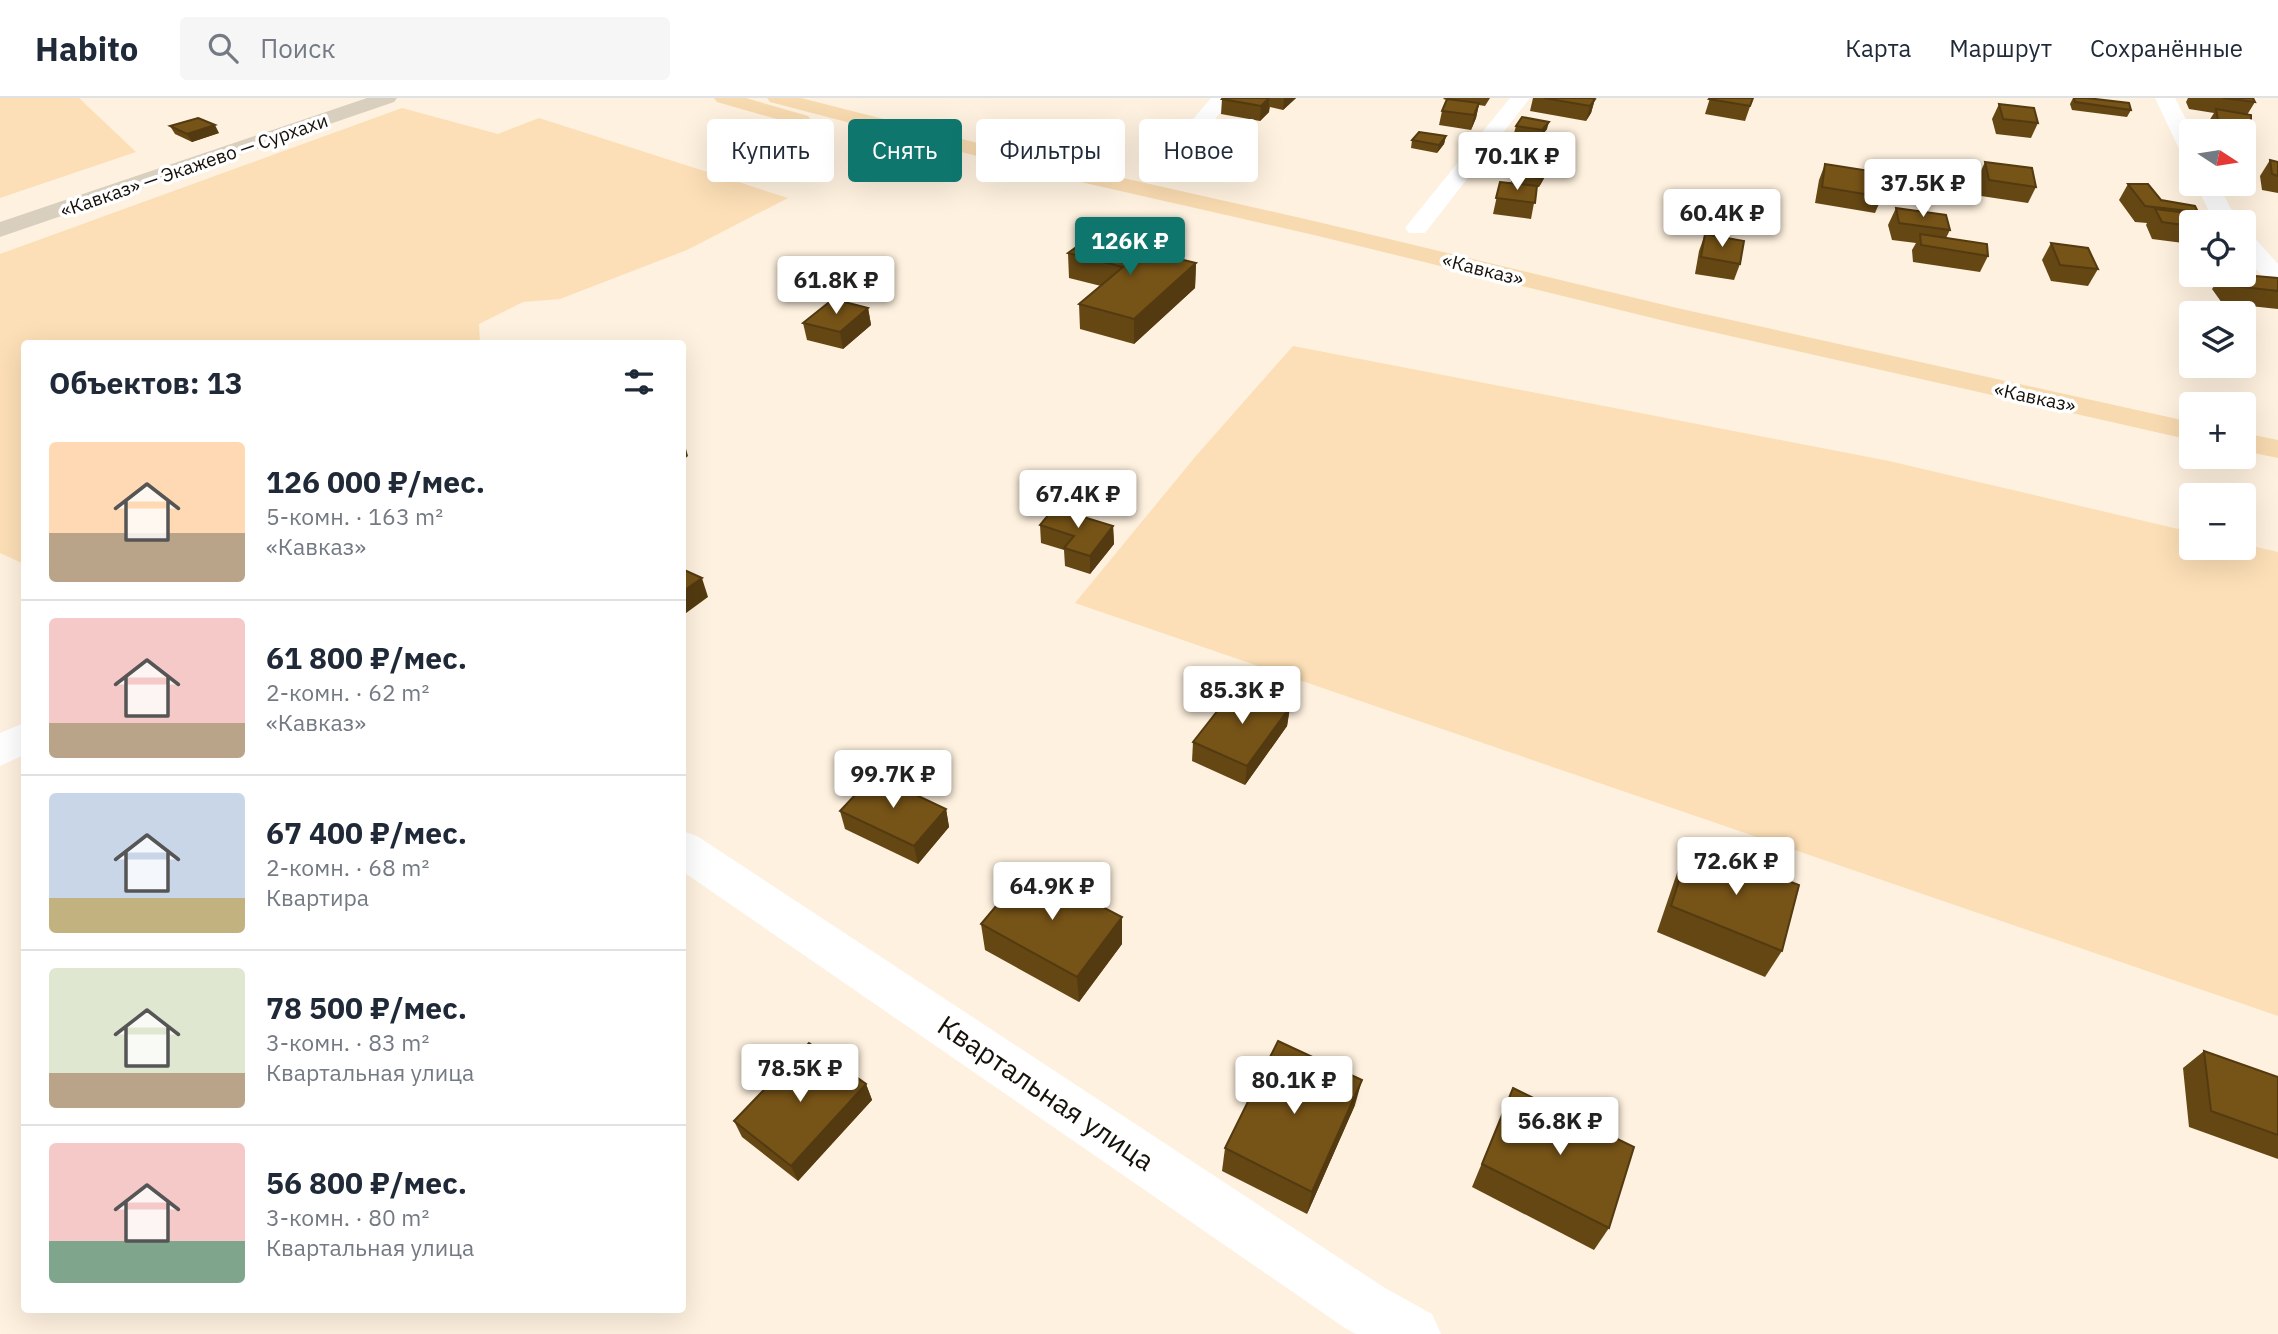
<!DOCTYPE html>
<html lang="ru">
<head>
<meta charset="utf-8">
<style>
  :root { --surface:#fff; --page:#f6f6f7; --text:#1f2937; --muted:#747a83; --line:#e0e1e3; --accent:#0f766e }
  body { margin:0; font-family:"IBM Plex Sans",sans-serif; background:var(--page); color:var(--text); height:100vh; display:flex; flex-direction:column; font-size:26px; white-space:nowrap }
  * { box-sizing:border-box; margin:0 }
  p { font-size:23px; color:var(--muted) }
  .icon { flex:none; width:38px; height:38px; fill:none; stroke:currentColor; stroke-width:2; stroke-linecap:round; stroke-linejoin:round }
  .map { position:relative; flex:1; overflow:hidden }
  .panel { position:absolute; left:21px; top:242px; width:665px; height:973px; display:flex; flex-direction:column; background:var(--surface); border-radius:7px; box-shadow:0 7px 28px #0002 }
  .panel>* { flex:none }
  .banner { position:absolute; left:707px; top:21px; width:665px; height:63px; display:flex; gap:14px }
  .needle { width:46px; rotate:102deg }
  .controls { position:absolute; left:2179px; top:21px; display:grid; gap:14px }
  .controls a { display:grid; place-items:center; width:77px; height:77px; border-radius:7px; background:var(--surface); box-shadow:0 7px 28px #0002; font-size:35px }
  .price { position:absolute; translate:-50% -60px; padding:0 16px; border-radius:7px; background:#fff; color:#222; font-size:23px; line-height:46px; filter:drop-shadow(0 2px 4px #0008) }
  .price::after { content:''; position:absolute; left:50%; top:42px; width:21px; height:16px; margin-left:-10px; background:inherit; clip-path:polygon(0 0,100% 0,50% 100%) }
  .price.on { background:var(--accent); color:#fff }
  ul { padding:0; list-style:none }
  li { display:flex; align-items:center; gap:21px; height:175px; padding:0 28px }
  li+li { border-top:2px solid var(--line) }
  li span { display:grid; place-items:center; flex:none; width:196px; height:140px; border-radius:7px; color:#555 }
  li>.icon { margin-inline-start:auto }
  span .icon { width:84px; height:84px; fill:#fffc; stroke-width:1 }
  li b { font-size:30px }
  h2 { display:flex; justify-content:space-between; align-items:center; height:84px; padding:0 28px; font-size:30px }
  .pill { padding:0 24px; border-radius:7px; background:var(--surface); box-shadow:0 7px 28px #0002; font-size:24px; line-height:63px }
  .pill.on { background:var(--accent); color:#fff }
  header { display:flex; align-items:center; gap:42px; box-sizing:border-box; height:98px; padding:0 35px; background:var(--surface); border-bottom:2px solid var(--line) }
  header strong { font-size:33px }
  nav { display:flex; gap:38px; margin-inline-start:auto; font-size:24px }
  .search { width:490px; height:63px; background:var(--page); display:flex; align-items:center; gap:18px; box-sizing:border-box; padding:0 24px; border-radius:7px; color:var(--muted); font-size:26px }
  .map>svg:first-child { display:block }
  .green { fill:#fcdfb6 }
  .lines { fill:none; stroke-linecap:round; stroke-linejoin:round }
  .minor { fill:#fff; fill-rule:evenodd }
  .secondary { fill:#d9cfbf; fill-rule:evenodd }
  .trunk { fill:#f8dab0; fill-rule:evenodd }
  .wall { fill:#654714 }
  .shaded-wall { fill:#533a10 }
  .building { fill:#765317; stroke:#533a10; stroke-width:2 }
  .labels { text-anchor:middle; stroke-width:7; stroke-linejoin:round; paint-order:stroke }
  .far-street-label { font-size:19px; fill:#161109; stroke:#fff }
  .near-street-label { font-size:28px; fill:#161109; stroke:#fff }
</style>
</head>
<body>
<header>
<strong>Habito</strong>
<div class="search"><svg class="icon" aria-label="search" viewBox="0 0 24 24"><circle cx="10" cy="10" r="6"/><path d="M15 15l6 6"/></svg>Поиск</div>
<nav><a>Карта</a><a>Маршрут</a><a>Сохранённые</a></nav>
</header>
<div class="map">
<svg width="2278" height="1236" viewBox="0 0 2278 1236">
  <rect width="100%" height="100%" fill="#fef1df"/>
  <g class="green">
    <polygon points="0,0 79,0 136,54 0,100"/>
    <polygon points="402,10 498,36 539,20 788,100 687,152 560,201 523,204 479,226 480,245 24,245 24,466 0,455 0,156"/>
    <polygon points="1293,248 1889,363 2191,434 2191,450 2244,450 2244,446 2278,454 2278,918 1075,505 1195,359"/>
  </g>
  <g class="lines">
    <g class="minor">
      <polygon points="1211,0 1232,0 1169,78 1153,78 1150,73 1153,68"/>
      <polygon points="1510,0 1530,0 1425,135 1409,135 1405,130 1409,125"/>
      <polygon points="2155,0 2175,0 2192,33 2191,59 2183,58 2180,53"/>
      <polygon points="2196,86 2218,86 2238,124 2214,124"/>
      <polygon points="2244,136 2253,138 2278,166 2278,189 2269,186 2244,157"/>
      <polygon points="24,625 24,657 0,668 0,635"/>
      <polygon points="682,733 697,738 1385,1190 1432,1216 1441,1236 1356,1236 1345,1230 682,773"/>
    </g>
    <polygon class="secondary" points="367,0 397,0 394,4 0,139 0,124"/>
    <g class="trunk">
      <polygon points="714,0 746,0 808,18 811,22 808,26 801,28 717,4"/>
      <polygon points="767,0 801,0 1052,64 1314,123 1677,210 2191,324 2191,342 1677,226 1314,137 1050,77 770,4"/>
      <polygon points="2244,335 2278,342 2278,360 2244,353"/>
    </g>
  </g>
  <g class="wall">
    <polygon points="1223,0 1296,0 1283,12 1270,9 1269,14 1260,23 1221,16 1222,1"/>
    <polygon points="1444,0 1490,0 1485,8 1479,7 1476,20 1471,32 1439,27 1442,13 1447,2 1443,1"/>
    <polygon points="1533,0 1591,0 1595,1 1591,15 1586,23 1530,13"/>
    <polygon points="1710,0 1753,0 1745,23 1705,16"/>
    <polygon points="2073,0 2087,0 2131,12 2127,19 2072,12 2070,6"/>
    <polygon points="2188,0 2253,0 2255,4 2247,17 2251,27 2244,39 2244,33 2209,33 2207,26 2214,15 2189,11 2186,4"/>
    <polygon points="1999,6 2038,25 2031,40 1996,36 1992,21"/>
    <polygon points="170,28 219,35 192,44 175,36"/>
    <polygon points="1516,28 1547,31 1540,40 1514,35"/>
    <polygon points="1446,38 1444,46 1437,55 1411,50 1412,42"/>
    <polygon points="2270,62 2278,64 2278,95 2262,92 2260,78"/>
    <polygon points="1985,64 2036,89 2028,105 1981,98 1978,79"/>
    <polygon points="1825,66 1882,99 1875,115 1815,105 1819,82"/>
    <polygon points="1547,75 1539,89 1537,89 1531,121 1493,116 1500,84 1529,87 1511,84 1513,76"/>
    <polygon points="2128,86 2161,102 2198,114 2191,128 2191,146 2152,141 2146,127 2147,125 2135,124 2119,102"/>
    <polygon points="1896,110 1950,132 1946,140 1988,158 1980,174 1913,164 1912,152 1916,145 1892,142 1888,127"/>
    <polygon points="1705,136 1740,166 1734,182 1695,176 1699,153"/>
    <polygon points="2051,145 2098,171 2088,188 2051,183 2042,162"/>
    <polygon points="1068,155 1196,165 1195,190 1134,246 1080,231 1079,206 1101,188 1069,180"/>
    <polygon points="2222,177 2244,177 2278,180 2278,211 2222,205 2212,191"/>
    <polygon points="868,210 871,227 843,251 807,242 803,225"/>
    <polygon points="1040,427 1113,428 1114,446 1090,476 1065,468 1064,452 1041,445"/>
    <polygon points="1290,609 1287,628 1245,687 1192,663 1193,644"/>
    <polygon points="946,711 949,729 918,766 845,731 840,713"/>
    <polygon points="1691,745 1782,853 1765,879 1657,834 1678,772"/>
    <polygon points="1122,819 1122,846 1079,904 985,852 981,826"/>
    <polygon points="2204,953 2278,979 2278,1061 2189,1029 2183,970"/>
    <polygon points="866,986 872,1002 798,1083 742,1039 734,1023"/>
    <polygon points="1513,990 1609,1130 1594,1152 1472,1089"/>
    <polygon points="1355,1007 1307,1116 1222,1073 1225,1050"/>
  </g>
  <g class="shaded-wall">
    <polygon points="1269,0 1269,14 1260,23 1261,8"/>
    <polygon points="1284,0 1296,0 1283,12"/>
    <polygon points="1595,1 1591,15 1586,23 1590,8"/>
    <polygon points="1479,5 1476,20 1471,32 1474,17"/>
    <polygon points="1549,24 1547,31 1540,40 1542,32"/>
    <polygon points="215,27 219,35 192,44 187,36"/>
    <polygon points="1446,38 1444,46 1437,55 1439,47"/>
    <polygon points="1549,67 1547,75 1539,89 1541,81"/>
    <polygon points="1196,165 1195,190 1134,246 1134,221"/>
    <polygon points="868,210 871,227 843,251 840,234"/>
    <polygon points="683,340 688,358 682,363"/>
    <polygon points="1113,428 1114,446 1090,476 1090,458"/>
    <polygon points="702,480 708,499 682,518 682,494"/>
    <polygon points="1290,609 1287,628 1245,687 1247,668"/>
    <polygon points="946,711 949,729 918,766 914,748"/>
    <polygon points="1122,819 1122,846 1079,904 1077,879"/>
    <polygon points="1362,982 1355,1007 1307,1116 1312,1094"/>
    <polygon points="866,986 872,1002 798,1083 791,1068"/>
  </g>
  <g class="building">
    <polygon points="1223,0 1269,0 1261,8 1222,1"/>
    <polygon points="1544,0 1591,0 1595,1 1590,8"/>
    <polygon points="1710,0 1753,0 1750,8 1709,1"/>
    <polygon points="2074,0 2087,0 2129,5 2131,12 2075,4"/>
    <polygon points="2223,0 2253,0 2255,4"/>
    <polygon points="1447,1 1479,5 1474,17 1442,13"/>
    <polygon points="1999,6 2034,10 2038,25 2003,21"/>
    <polygon points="2216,11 2251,17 2251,27 2218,22"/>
    <polygon points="1522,19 1549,24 1542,32 1516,28"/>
    <polygon points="198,20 215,27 187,36 170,28"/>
    <polygon points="1419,34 1446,38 1439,47 1412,42"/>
    <polygon points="1521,62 1549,67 1541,81 1513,76"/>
    <polygon points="2270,62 2278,64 2278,78 2272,76"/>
    <polygon points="1985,64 2032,70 2036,89 1989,82"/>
    <polygon points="1825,66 1883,75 1882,99 1822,89"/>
    <polygon points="1500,84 1537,88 1535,105 1496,100"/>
    <polygon points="2128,86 2148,86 2161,102 2195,108 2198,114 2145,108"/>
    <polygon points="1896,110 1946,117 1950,132 1899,125"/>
    <polygon points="2155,111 2204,117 2208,124 2191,124 2191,128 2162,124"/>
    <polygon points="1705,136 1744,143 1740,166 1701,159"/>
    <polygon points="1920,136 1987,146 1988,158 1921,147"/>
    <polygon points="1090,139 1196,165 1134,221 1079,206 1123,169 1068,155"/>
    <polygon points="2051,145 2088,150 2098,171 2060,167"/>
    <polygon points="2225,177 2244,177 2278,180 2278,193 2234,188"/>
    <polygon points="833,201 868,210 840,234 803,225"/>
    <polygon points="1054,410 1113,428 1090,458 1064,450 1074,438 1040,427"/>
    <polygon points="682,471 702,480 682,494"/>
    <polygon points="1237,588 1290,609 1247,668 1193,644"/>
    <polygon points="874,677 946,711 914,748 840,713"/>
    <polygon points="1691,745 1799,787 1782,853 1671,808"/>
    <polygon points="1028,770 1122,819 1077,879 981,826"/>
    <polygon points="1278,943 1362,982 1312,1094 1225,1050"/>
    <polygon points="809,945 866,986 791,1068 734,1023"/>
    <polygon points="2204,953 2278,979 2278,1037 2211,1013"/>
    <polygon points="1513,990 1634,1049 1609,1130 1482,1066"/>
  </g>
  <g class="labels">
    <g class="far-street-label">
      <text transform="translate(194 67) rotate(-19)" y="7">«Кавказ» — Экажево — Сурхахи</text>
      <text transform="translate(1483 171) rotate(14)" y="7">«Кавказ»</text>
      <text transform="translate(2035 299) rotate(12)" y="7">«Кавказ»</text>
    </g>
    <g class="near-street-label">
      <text transform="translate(1046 995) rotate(34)" y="10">Квартальная улица</text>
    </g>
  </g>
</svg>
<div class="controls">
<a><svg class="needle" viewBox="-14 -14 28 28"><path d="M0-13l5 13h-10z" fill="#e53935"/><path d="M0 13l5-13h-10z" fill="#747a83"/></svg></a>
<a><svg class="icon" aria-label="locate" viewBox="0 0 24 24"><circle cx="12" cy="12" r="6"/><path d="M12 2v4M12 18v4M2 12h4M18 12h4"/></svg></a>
<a><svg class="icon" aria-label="layers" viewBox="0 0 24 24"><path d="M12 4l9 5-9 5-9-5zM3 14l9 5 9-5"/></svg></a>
<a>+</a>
<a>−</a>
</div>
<b class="price" style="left:1517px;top:94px">70.1K ₽</b>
<b class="price" style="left:1923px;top:121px">37.5K ₽</b>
<b class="price" style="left:1722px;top:151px">60.4K ₽</b>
<b class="price on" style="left:1130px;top:179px">126K ₽</b>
<b class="price" style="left:836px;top:218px">61.8K ₽</b>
<b class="price" style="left:1078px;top:432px">67.4K ₽</b>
<b class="price" style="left:1242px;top:628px">85.3K ₽</b>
<b class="price" style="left:893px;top:712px">99.7K ₽</b>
<b class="price" style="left:1736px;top:799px">72.6K ₽</b>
<b class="price" style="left:1052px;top:824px">64.9K ₽</b>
<b class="price" style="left:800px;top:1006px">78.5K ₽</b>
<b class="price" style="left:1294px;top:1018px">80.1K ₽</b>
<b class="price" style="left:1560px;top:1059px">56.8K ₽</b>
<div class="banner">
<a class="pill">Купить</a>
<a class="pill on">Снять</a>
<a class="pill">Фильтры</a>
<a class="pill">Новое</a>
</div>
<section class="panel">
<h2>Объектов: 13<svg class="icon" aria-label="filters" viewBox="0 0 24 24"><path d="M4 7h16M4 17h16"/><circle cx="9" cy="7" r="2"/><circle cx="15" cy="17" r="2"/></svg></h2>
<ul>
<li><span style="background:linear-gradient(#ffd9b3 65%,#b9a48a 0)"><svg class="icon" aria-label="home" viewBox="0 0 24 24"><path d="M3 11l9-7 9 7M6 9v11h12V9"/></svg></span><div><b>126 000 ₽/мес.</b><p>5-комн. · 163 m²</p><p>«Кавказ»</p></div></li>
<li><span style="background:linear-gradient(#f6c9c9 75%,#b9a48a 0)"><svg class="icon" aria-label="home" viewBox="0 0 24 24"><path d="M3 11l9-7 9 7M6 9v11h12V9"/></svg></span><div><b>61 800 ₽/мес.</b><p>2-комн. · 62 m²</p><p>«Кавказ»</p></div></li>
<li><span style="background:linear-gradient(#c9d6e8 75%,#c2b280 0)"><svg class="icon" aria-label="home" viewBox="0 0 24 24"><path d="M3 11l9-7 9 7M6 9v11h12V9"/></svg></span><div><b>67 400 ₽/мес.</b><p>2-комн. · 68 m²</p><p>Квартира</p></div></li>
<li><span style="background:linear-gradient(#dfe7d0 75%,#b9a48a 0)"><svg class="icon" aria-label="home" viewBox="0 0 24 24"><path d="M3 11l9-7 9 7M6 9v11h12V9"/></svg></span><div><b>78 500 ₽/мес.</b><p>3-комн. · 83 m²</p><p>Квартальная улица</p></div></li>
<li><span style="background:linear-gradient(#f6c9c9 70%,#7fa58c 0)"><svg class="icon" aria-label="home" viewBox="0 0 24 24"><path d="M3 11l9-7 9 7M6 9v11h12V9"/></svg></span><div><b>56 800 ₽/мес.</b><p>3-комн. · 80 m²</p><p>Квартальная улица</p></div></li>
</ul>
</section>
</div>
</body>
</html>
